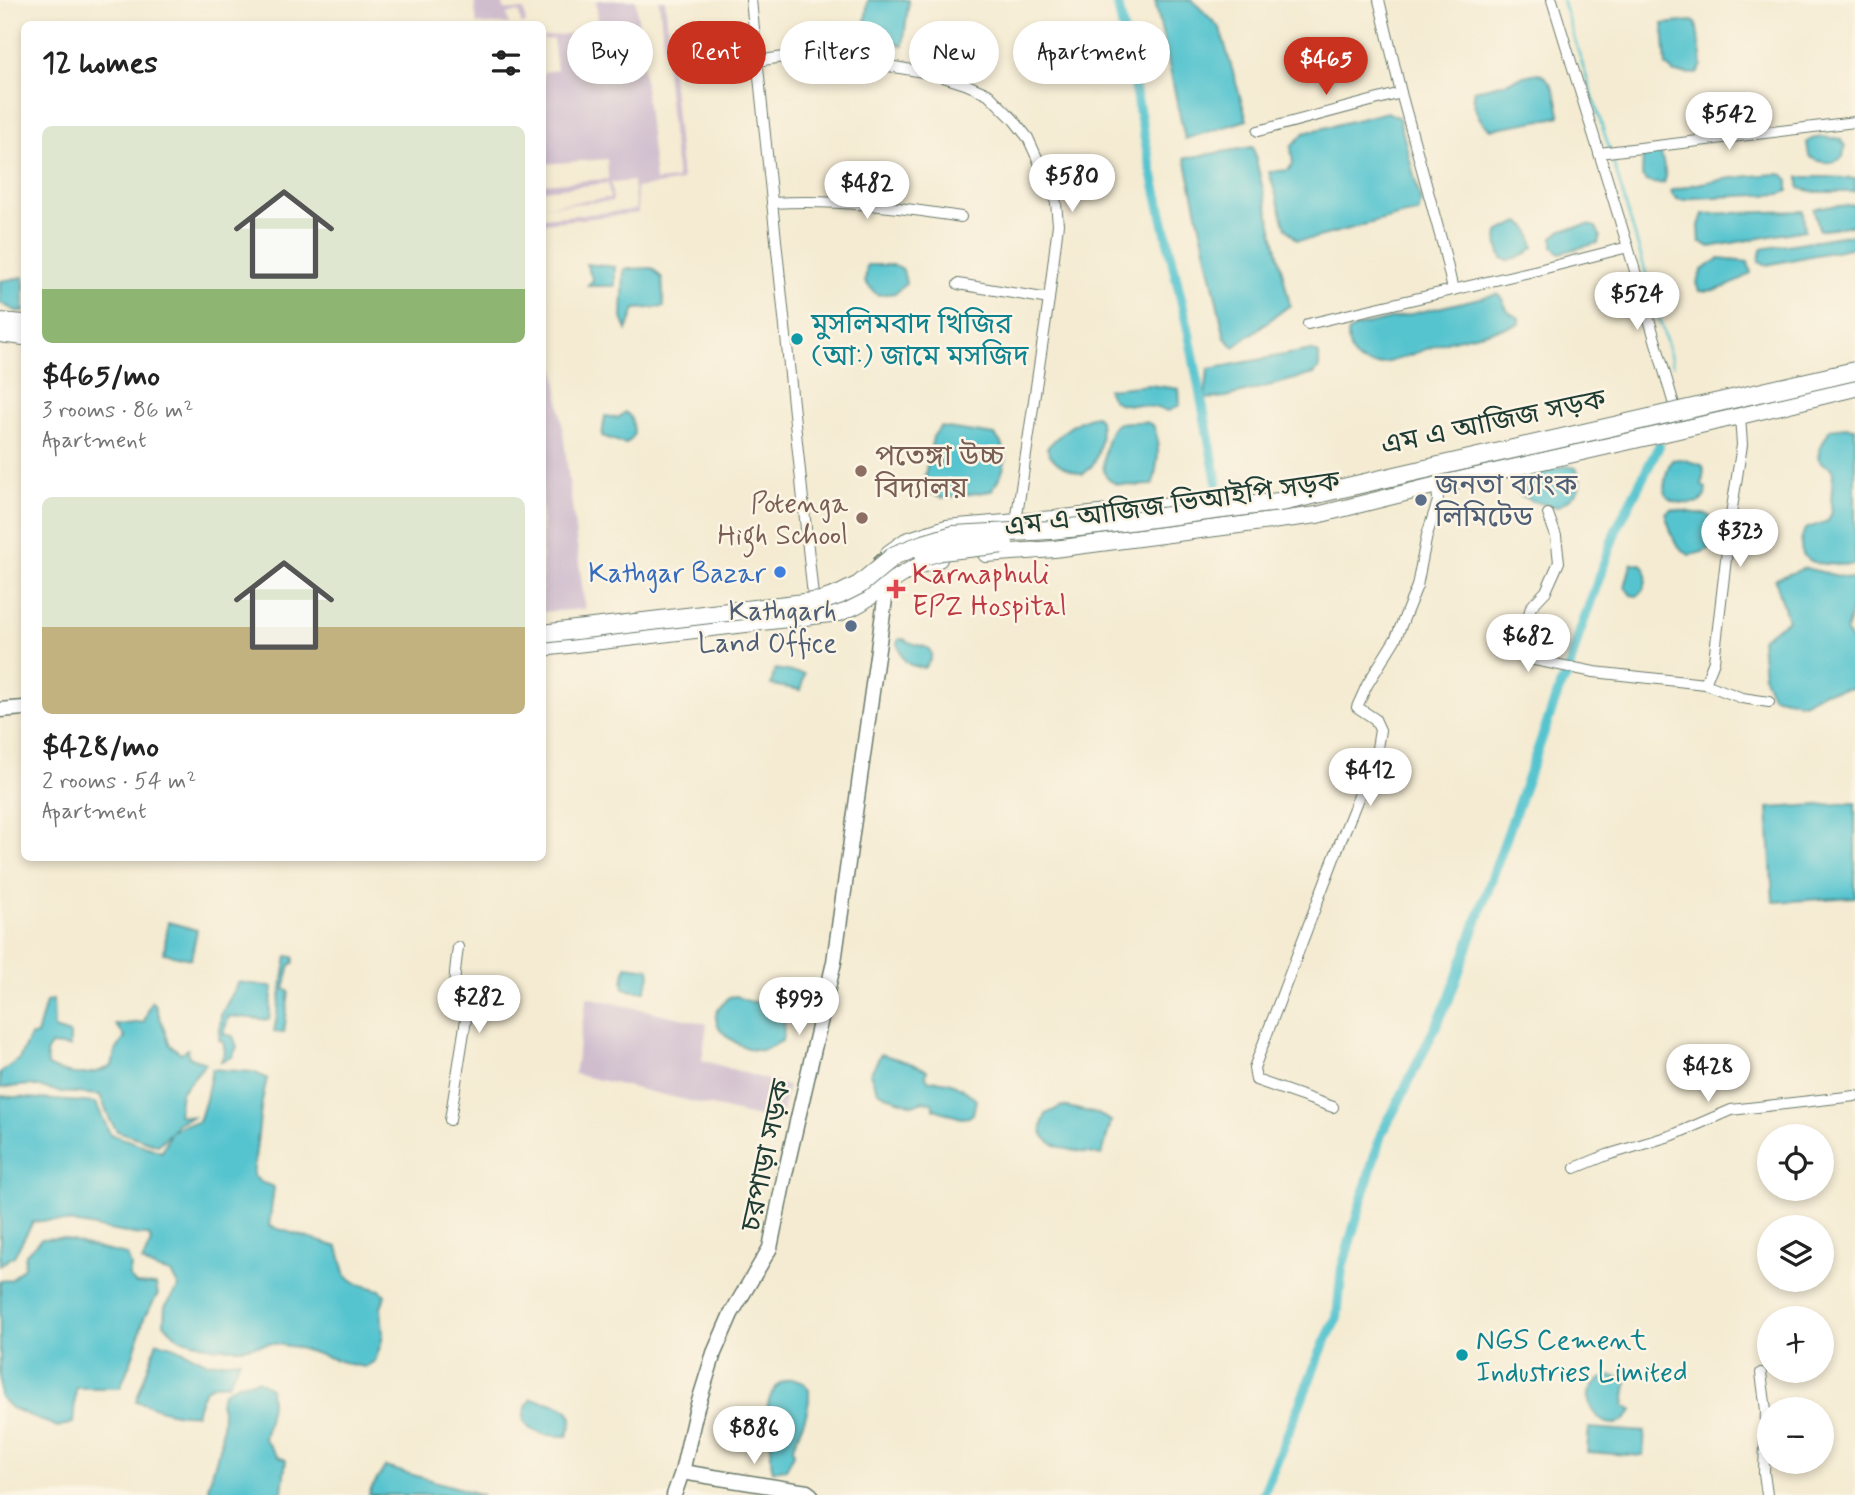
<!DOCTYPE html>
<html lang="en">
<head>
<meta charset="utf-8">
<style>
  :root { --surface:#fff; --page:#f6f6f6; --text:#222; --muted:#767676; --accent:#c8321e }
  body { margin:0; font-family:Mynerve,"Noto Sans Bengali",sans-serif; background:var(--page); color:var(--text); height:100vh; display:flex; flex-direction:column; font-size:26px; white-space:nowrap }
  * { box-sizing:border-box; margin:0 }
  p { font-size:23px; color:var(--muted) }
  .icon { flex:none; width:38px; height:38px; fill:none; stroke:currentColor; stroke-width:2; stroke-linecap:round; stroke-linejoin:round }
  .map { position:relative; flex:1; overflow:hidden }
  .side { position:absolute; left:21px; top:21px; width:525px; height:840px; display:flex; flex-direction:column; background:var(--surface); border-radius:10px; box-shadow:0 4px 10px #0003 }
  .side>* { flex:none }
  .banner { position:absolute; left:567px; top:21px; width:665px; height:63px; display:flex; gap:14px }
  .tools { position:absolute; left:1757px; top:1124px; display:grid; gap:14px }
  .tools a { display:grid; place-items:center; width:77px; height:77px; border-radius:50%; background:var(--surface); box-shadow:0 4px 10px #0003; font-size:35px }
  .price { position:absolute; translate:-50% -60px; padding:0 16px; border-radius:24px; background:#fff; color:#222; font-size:23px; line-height:46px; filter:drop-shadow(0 2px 4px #0008) }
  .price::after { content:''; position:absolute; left:50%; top:42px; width:21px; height:16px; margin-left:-10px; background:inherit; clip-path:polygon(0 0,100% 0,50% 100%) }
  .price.selected { background:var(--accent); color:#fff }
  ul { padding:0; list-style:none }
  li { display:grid; align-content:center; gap:14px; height:371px; padding:0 21px }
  li span { display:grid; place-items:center; height:217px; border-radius:10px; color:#555 }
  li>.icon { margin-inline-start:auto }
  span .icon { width:126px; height:126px; fill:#fffc; stroke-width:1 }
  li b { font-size:30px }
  h2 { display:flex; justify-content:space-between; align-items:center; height:84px; padding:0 21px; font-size:30px }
  .pill { padding:0 24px; border-radius:32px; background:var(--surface); box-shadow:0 4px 10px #0003; font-size:24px; line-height:63px }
  .pill.selected { background:var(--accent); color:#fff }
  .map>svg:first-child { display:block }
  .industrial { fill:#cfbdce }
  .water { fill:#57c4cf; stroke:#3b8082; stroke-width:2 }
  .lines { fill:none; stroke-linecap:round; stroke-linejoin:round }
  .stream { stroke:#57c4cf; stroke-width:2.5 }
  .canal { stroke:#57c4cf; stroke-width:10 }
  .street-casing { stroke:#6a7a6b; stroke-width:12 }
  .secondary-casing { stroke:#6a7a6b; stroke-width:17 }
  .primary-casing { stroke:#6a7a6b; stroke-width:18 }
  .highway-casing { stroke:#6a7a6b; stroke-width:20 }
  .street { stroke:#fff; stroke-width:10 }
  .secondary { stroke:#fff; stroke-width:14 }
  .primary { stroke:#fff; stroke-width:16 }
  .highway { stroke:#fff; stroke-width:18 }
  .highway-bridge-casing { stroke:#6a7a6b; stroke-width:20; stroke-linecap:butt }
  .highway-bridge { stroke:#fff; stroke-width:18 }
  .culture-dot { fill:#0f9aa8; stroke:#fcf5e5; stroke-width:2.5 }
  .education-dot { fill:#8d6e63; stroke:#fcf5e5; stroke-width:2.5 }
  .service-dot { fill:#5c6f8a; stroke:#fcf5e5; stroke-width:2.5 }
  .shop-dot { fill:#3f7fe0; stroke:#fcf5e5; stroke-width:2.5 }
  .health-dot { fill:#e0444e; stroke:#fcf5e5; stroke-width:2.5 }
  .labels { text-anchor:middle; stroke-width:5; stroke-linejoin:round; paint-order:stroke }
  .culture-label { font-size:28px; fill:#0d838f; stroke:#fcf5e5; text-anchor:start }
  .street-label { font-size:28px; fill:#1f3d34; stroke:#fcf5e5 }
  .education-label { font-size:28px; fill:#785e54; stroke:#fcf5e5; text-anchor:start }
  .service-label { font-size:28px; fill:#4e5e75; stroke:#fcf5e5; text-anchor:start }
  .shop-label { font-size:28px; fill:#366cbe; stroke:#fcf5e5; text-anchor:end }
  .health-label { font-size:28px; fill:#be3a42; stroke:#fcf5e5; text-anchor:start }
</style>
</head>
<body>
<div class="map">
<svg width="1855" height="1495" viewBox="0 0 1855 1495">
  <rect width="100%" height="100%" fill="#fcf5e5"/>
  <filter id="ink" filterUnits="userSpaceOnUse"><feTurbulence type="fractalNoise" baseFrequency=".0143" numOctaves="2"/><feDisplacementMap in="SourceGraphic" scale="14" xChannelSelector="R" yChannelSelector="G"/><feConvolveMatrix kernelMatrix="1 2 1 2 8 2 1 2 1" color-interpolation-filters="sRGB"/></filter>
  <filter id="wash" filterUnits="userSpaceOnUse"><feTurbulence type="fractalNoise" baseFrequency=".00686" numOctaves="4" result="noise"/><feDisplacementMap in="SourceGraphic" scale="28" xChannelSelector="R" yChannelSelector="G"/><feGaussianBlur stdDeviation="1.57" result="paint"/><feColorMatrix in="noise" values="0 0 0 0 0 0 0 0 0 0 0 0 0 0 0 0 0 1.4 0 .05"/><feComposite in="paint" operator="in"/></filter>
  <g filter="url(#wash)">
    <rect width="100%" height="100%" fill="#f4ebd2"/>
    <g class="industrial">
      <polygon points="474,0 502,0 504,10 524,10 526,24 521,24 519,12 507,14 509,24 477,24"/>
      <polygon points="596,0 636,0 655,181 677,179 659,0 665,0 682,181 636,188 638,213 543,223 543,218 636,210 633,181 611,183 613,201 543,206 610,198 608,183 543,190 543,184 608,179 607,159 543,164 543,72 557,70 553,39 543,40 543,37 599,30"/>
      <polygon points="543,272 585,609 543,612 542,612"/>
      <polygon points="587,997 707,1024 702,1060 788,1086 780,1122 574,1074"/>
    </g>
    <g class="water">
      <polygon points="868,0 909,0 903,46 864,31"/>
      <polygon points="1155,0 1192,0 1220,28 1247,120 1185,139"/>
      <polygon points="1691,21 1695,22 1697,28 1702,65 1697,74 1674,73 1666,66 1663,24"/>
      <path d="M1538,73C1554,78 1558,101 1560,116L1553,118L1491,129C1478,122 1471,103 1475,90L1505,83L1524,76Z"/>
      <polygon points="1387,112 1399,118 1421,203 1418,213 1405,214 1311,239 1297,240 1286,228 1269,172 1288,170 1293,164 1291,147 1304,133"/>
      <path d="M1822,137L1840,139L1845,146L1843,157C1833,165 1819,163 1809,156L1807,142L1812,139Z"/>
      <polygon points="1253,147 1290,305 1234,347 1225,338 1185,158"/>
      <path d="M1660,149L1666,176L1664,183C1656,184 1646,184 1642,176L1643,152Z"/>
      <path d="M1777,174L1784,175L1788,179V191L1781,194L1694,198C1685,201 1673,202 1671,191C1704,180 1743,176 1777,174Z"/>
      <polygon points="1799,177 1829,177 1855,179 1855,192 1815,192 1799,188"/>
      <polygon points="1855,205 1855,225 1819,230 1814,209 1820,207"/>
      <polygon points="1803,211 1805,230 1710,247 1700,242 1699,226 1703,214"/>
      <path d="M1519,222C1530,225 1531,236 1534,247L1525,255L1508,261L1502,258C1498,250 1496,241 1498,232Z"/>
      <polygon points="1588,225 1596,227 1600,236 1598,243 1560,253 1553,247 1553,237 1562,230"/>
      <polygon points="1855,234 1855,247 1767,265 1759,262 1761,249"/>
      <path d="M1719,259L1748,262L1751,273C1735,284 1719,292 1699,291L1696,283L1702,270Z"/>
      <polygon points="586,264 615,267 615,286 587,286 593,280"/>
      <polygon points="867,265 893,265 903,270 906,283 896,293 877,295 865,282"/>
      <polygon points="652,268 662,278 664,307 635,309 627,330 622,318 624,269"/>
      <polygon points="24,277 24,312 16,311 0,303 0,281"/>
      <path d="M1497,294C1509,302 1500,310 1519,318V324C1496,331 1472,335 1449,341C1426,348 1405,359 1381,364C1376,366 1366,364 1360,361C1349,356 1348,343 1348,333L1356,327Z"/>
      <polygon points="1306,351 1313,351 1319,354 1319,368 1314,374 1226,397 1205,399 1208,369"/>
      <path d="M1149,385L1179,389L1180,405L1169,411C1160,409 1150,406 1140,405C1124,404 1114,408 1107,389Z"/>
      <path d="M625,412L631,417C634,431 638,436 625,444L602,436L605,416L618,418Z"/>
      <path d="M1096,416L1100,420C1102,439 1101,462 1083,474C1068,470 1052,464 1047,448C1060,434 1076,419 1096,416Z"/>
      <path d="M1134,422H1146L1153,425C1162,443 1157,466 1153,485C1142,485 1124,487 1114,483C1113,482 1106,477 1106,476C1100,467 1107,429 1117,424C1121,422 1129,422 1134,422Z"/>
      <path d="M940,427L995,435C1012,454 1005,472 991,491L943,498L928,492L925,475L933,437Z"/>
      <path d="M1846,427L1855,428V565C1828,564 1788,569 1805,529L1828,521L1832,512L1831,504L1833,473L1831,468L1821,462L1818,457L1820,448L1830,429Z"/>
      <path d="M1681,459L1702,465L1704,469L1702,486L1706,488L1705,496L1700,502C1690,504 1669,505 1665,493C1663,488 1665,482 1666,476C1667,470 1668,466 1672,460Z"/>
      <path d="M1565,466L1576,468C1587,488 1574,497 1557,507C1543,503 1529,503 1518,493V482L1528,474Z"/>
      <path d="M1671,509L1708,515C1716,522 1719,537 1711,547C1706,552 1696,554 1689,555C1674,544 1674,542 1669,525C1667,521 1666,518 1666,513Z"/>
      <path d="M1633,563L1643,565C1649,573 1646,591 1637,596L1631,595L1625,587L1631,564Z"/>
      <polygon points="1805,568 1855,580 1855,597 1846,632 1855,646 1855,688 1823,692 1803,703 1772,696 1764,678 1761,639 1788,620 1775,579"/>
      <path d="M900,639H904C911,645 920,644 929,649C934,657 930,661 924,668C903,665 904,661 897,642Z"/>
      <polygon points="775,669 804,674 801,690 771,685"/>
      <polygon points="1855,803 1855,897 1773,902 1768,808"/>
      <polygon points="168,922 197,930 191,959 164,953"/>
      <polygon points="287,956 294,957 294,963 290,965 284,989 289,991 284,1033 274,1032"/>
      <polygon points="626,966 649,969 650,975 645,991 633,991 624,988 623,982"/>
      <polygon points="238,982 273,987 269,1020 229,1016 223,1034 233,1036 237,1047 232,1057 221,1061 225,1052 223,1041 219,1040 221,1015"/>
      <path d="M737,996C751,1005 764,1002 780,1002C788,1014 784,1028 782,1041C776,1044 768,1049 761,1050C744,1052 707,1029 718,1010C721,1006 726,1001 729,997Z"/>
      <path d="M53,1000L54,1029L70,1034V1047L51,1045L46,1053L48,1066C70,1077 90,1077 112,1066L115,1052L125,1037L116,1025L144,1022L151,1002L155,1004L170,1045L181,1053L188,1049L189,1057L206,1063L181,1092L178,1115L192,1117L179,1122L171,1132L182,1125L199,1122L206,1099L212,1069L253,1072L267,1078L262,1101L253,1175L260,1182L274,1187L269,1226L338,1247L346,1276L358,1284L380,1290L385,1295L381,1308L383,1334L381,1344L375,1361L365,1367L353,1365L295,1347L270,1343L242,1348H216L179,1338L164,1324L165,1307L179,1287L171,1273L156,1269L142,1262L151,1242L149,1235C110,1235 72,1216 33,1222L14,1256L0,1265V1096L96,1103L110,1134L162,1152L170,1133L158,1145L117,1131L110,1120L100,1095L61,1092L30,1085L0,1088V1073L19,1059L30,1036L37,1035L46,1002Z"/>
      <path d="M881,1054L910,1063L927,1070L926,1077L929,1081C948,1078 963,1087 976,1100L973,1114L969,1117L961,1118L934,1109L932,1103L923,1101L913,1105L889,1097L877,1090L870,1074Z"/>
      <path d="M1062,1106L1098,1114L1111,1121L1102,1155C1085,1152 1038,1150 1042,1125C1043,1121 1045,1117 1046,1114Z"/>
      <polygon points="62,1238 91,1247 127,1255 131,1266 129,1277 136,1284 156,1285 158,1294 144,1318 133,1356 120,1388 76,1388 73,1423 58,1427 11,1408 0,1397 0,1281 11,1280 24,1267 26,1254 41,1239"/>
      <path d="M157,1342L173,1346L208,1363L240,1360L228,1384C205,1380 201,1395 196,1414C175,1416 156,1408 136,1401Z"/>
      <path d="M1610,1376C1616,1377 1624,1377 1627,1383L1624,1406L1632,1410C1611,1452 1560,1388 1610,1376Z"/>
      <path d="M792,1379L804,1383L809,1390V1401L806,1415L793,1447L794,1454L786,1469L773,1471L771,1462V1446L763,1432C766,1411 768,1382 792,1379Z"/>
      <polygon points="258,1380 270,1388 271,1405 264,1439 278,1457 286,1460 282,1491 280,1495 212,1495 208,1487 221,1444 223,1413 220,1402 224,1392 238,1384"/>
      <path d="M531,1399C542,1402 570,1403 572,1419C572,1424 569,1431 567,1436C543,1437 509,1430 531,1399Z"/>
      <polygon points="1589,1428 1645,1432 1643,1456 1587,1452"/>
      <polygon points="385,1467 483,1495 369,1495 370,1491"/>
    </g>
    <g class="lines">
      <polyline class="stream" points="1562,0 1610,151 1673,365"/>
      <g class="canal">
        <polyline points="1117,0 1148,154 1189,334 1217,482"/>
        <polyline points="1263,1495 1323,1346 1337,1317 1342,1268 1381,1134 1399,1101 1449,999 1561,684 1567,676 1579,634 1616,530 1659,446"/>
      </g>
    </g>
  </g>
  <g filter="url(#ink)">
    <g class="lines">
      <defs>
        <g id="street">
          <polyline points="751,0 813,596"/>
          <polyline points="1379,0 1401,93 1443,246 1453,290"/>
          <polyline points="756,61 784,57 811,57 872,63 934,74 965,84 988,94 1013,119 1028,138 1049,184 1056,203 1058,224 1049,299 1016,522"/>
          <polyline points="1258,131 1401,93"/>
          <polyline points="1599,153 1855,122"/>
          <path d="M772,203C835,199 899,207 961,217"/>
          <polyline points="1628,247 1675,408"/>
          <polyline points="958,284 1049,299"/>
          <polyline points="1308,324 1538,270 1628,247 1552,0"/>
          <polyline points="1740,416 1742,445 1732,508 1714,661 1705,684 1742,698 1769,702"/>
          <polyline points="1548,514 1556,536 1559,562 1546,591 1531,607 1521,641 1525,658 1594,672 1705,684"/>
          <polyline points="1333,1107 1256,1080 1254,1068 1339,845 1376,754 1380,730 1375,719 1357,707 1367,685 1396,638 1417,586 1427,535 1438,501 1437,485"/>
          <path d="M450,1120L466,1019C449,997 455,973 458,947"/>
          <polyline points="1575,1168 1607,1155 1673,1135 1731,1110 1855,1096"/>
          <polyline points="1761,1373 1766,1410 1764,1473 1767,1495"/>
        </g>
        <g id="secondary">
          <polyline points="0,710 24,708"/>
          <polyline points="682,1472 807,1492 811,1495"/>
          <polyline points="674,1495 682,1472 696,1411 714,1353 731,1314 770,1248 785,1174 834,962 887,585 881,562"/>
        </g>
        <g id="primary">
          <polyline points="0,321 24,323"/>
          <polyline points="889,553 906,541 946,528 1054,519 1254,497"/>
          <polyline points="986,554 1054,549 1317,515 1437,485 1740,416 1855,388"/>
          <path d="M542,648L839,613C848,609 857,606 865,600C893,582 905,568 939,559"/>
        </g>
        <polyline id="highway" points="0,333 24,336"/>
      </defs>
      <use href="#street" class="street-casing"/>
      <use href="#secondary" class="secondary-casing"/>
      <use href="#primary" class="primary-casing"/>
      <use href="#highway" class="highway-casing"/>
      <use href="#street" class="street"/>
      <use href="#secondary" class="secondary"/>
      <use href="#primary" class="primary"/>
      <use href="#highway" class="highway"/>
      <defs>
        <g id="highway-bridge">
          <polyline points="924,556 941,551 1004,544"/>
          <polyline points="542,634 821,601 839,595 859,585 895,555 923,544 953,535 1051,530 1098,525 1286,501 1855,371"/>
        </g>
      </defs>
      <use href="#highway-bridge" class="highway-bridge-casing"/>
      <use href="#highway-bridge" class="highway-bridge"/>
    </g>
  </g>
  <g class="culture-dot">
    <circle cx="797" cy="339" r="7"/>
    <circle cx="1462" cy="1355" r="7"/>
  </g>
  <g class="education-dot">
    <circle cx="861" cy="471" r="7"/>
    <circle cx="862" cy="518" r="7"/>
  </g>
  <g class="service-dot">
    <circle cx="1421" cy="500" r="7"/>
    <circle cx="851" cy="626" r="7"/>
  </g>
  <circle class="shop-dot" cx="780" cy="572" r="7"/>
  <path class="health-dot" d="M892.5 578.5h7v7h7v7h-7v7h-7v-7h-7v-7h7z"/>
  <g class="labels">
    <g class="culture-label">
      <text x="811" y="333">মুসলিমবাদ খিজির<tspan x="811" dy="32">(আ:) জামে মসজিদ</tspan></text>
      <text x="1476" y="1349">NGS Cement<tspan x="1476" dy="32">Industries Limited</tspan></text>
    </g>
    <g class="street-label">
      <text transform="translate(1493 421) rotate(-12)" y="10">এম এ আজিজ সড়ক</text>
      <text transform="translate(1172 503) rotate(-8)" y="10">এম এ আজিজ ভিআইপি সড়ক</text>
      <text transform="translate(765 1155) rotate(-78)" y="10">চরপাড়া সড়ক</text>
    </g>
    <g class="education-label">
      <text x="875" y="465">পতেঙ্গা উচ্চ<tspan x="875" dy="32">বিদ্যালয়</tspan></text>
      <text x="848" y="512" text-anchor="end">Potenga<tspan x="848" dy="32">High School</tspan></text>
    </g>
    <g class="service-label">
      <text x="1435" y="494">জনতা ব্যাংক<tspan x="1435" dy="32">লিমিটেড</tspan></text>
      <text x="837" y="620" text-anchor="end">Kathgarh<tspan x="837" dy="32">Land Office</tspan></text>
    </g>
    <g class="shop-label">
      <text x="766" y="582">Kathgar Bazar</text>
    </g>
    <g class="health-label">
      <text x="912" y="583">Karnaphuli<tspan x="912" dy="32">EPZ Hospital</tspan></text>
    </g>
  </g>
</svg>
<div class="tools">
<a><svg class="icon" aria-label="locate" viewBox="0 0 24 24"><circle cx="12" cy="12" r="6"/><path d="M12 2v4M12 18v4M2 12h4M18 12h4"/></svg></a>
<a><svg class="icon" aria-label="layers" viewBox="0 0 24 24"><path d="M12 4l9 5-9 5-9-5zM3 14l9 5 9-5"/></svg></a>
<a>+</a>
<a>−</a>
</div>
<b class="price selected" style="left:1326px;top:97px">$465</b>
<b class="price" style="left:1729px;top:152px">$542</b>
<b class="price" style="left:1072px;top:214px">$580</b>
<b class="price" style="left:867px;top:221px">$482</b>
<b class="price" style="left:1637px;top:332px">$524</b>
<b class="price" style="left:1740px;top:569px">$323</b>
<b class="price" style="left:1528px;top:674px">$682</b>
<b class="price" style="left:1370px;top:808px">$412</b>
<b class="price" style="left:479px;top:1035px">$282</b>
<b class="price" style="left:799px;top:1037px">$993</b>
<b class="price" style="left:1708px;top:1104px">$428</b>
<b class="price" style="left:754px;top:1466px">$886</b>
<div class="banner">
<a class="pill">Buy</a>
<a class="pill selected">Rent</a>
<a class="pill">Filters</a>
<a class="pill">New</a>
<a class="pill">Apartment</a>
</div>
<section class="side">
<h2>12 homes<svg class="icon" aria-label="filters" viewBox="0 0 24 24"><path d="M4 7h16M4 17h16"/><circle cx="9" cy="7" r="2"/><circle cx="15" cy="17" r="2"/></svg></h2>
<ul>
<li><span style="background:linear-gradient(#dfe7d0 75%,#8fb573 0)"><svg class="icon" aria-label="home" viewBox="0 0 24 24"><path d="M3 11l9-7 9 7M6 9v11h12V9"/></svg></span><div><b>$465/mo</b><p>3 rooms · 86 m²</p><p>Apartment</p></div></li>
<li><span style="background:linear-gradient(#dfe7d0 60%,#c2b280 0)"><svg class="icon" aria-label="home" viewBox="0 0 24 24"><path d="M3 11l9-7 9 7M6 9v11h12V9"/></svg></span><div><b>$428/mo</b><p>2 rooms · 54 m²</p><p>Apartment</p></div></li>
</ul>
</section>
</div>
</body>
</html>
